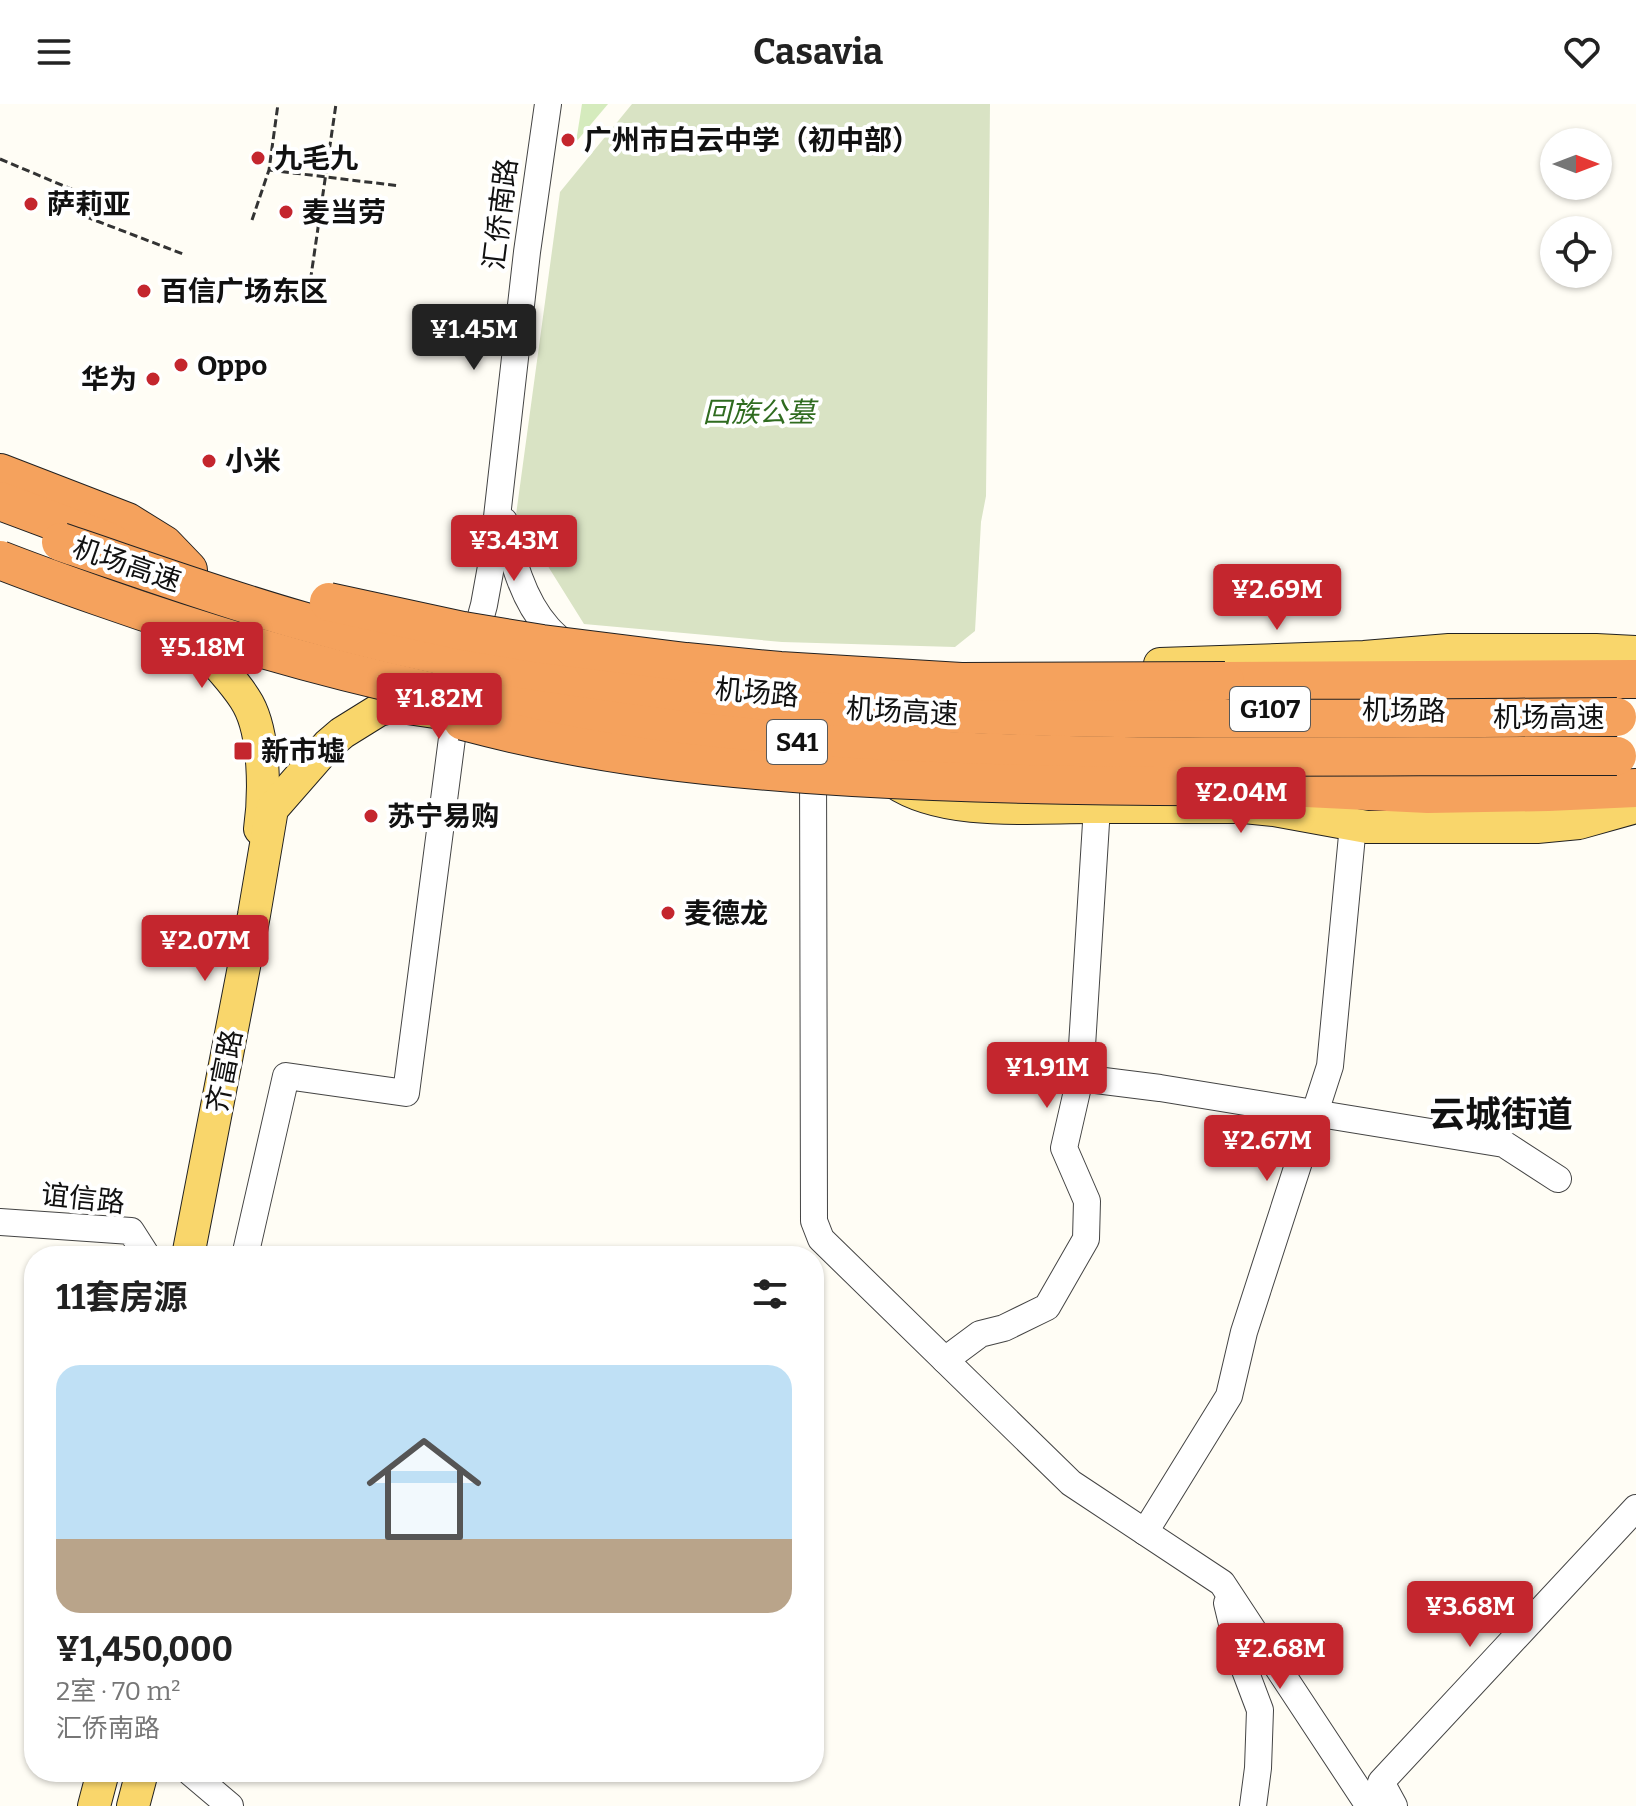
<!DOCTYPE html>
<html lang="zh">
<head>
<meta charset="utf-8">
<style>
  :root { --surface:#fff; --page:#f6f6f6; --text:#222; --muted:#767676; --accent:#c4262e }
  body { margin:0; font-family:Bitter,"Noto Sans SC",serif; background:var(--page); color:var(--text); height:100vh; display:flex; flex-direction:column; font-size:30px; white-space:nowrap }
  * { box-sizing:border-box; margin:0 }
  p { font-size:26px; color:var(--muted) }
  .icon { flex:none; width:44px; height:44px; fill:none; stroke:currentColor; stroke-width:2; stroke-linecap:round; stroke-linejoin:round }
  .map { position:relative; flex:1; overflow:hidden }
  .side { position:absolute; left:24px; top:1142px; width:800px; height:536px; display:flex; flex-direction:column; background:var(--surface); border-radius:32px; box-shadow:0 2px 6px #0004 }
  .side>* { flex:none }
  .needle { width:52px; rotate:90deg }
  .buttons { position:absolute; left:1540px; top:24px; display:grid; gap:16px }
  .buttons a { display:grid; place-items:center; width:72px; height:72px; border-radius:50%; background:var(--surface); box-shadow:0 2px 6px #0004; font-size:40px }
  .price { position:absolute; translate:-50% -68px; padding:0 18px; border-radius:8px; background:var(--accent); color:#fff; font-size:26px; line-height:52px; filter:drop-shadow(0 2px 4px #0008) }
  .price::after { content:''; position:absolute; left:50%; top:48px; width:24px; height:18px; margin-left:-12px; background:inherit; clip-path:polygon(0 0,100% 0,50% 100%) }
  .price.on { background:#222; color:#fff }
  ul { padding:0; list-style:none }
  li { display:grid; align-content:center; gap:16px; height:424px; padding:0 32px }
  li span { display:grid; place-items:center; height:248px; border-radius:24px; color:#555 }
  li>.icon { margin-inline-start:auto }
  span .icon { width:144px; height:144px; fill:#fffc; stroke-width:1 }
  li b { font-size:34px }
  h2 { display:flex; justify-content:space-between; align-items:center; height:96px; padding:0 32px; font-size:34px }
  header { display:flex; justify-content:space-between; align-items:center; height:104px; padding:0 32px; background:var(--surface); font-size:36px; font-weight:700 }
  .map>svg:first-child { display:block }
  .green { fill:#d5ebbd }
  .cemetery { fill:#d9e3c4 }
  .lines { fill:none; stroke-linecap:round; stroke-linejoin:round }
  .minor-casing { stroke:#444; stroke-width:28 }
  .major-casing { stroke:#222; stroke-width:34 }
  .highway-casing { stroke:#222; stroke-width:40 }
  .path { stroke:#333; stroke-width:3; stroke-dasharray:8 4; stroke-linecap:butt }
  .minor { stroke:#fff; stroke-width:26 }
  .major { stroke:#f9d66b; stroke-width:32 }
  .highway { stroke:#f5a25d; stroke-width:38 }
  .highway-bridge-casing { stroke:#222; stroke-width:40; stroke-linecap:butt }
  .path-bridge { stroke:#333; stroke-width:3; stroke-dasharray:8 4; stroke-linecap:butt }
  .highway-bridge { stroke:#f5a25d; stroke-width:38 }
  .poi-dot { fill:#c4262e; stroke:#fff; stroke-width:3 }
  .labels { text-anchor:middle; stroke-width:8; stroke-linejoin:round; paint-order:stroke }
  .shield { fill:#fff; stroke:#585858; stroke-width:2 }
  .shield-label { font-size:26px; font-weight:bold; fill:#111 }
  .poi-label { font-size:28px; font-weight:bold; fill:#111; stroke:#fff; text-anchor:start }
  .street-label { font-size:28px; fill:#111; stroke:#fff }
  .park-label { font-size:28px; font-style:italic; fill:#2f6b1f; stroke:#fff }
  .district-label { font-size:36px; font-weight:bold; fill:#111; stroke:#fff }
</style>
</head>
<body>
<header><svg class="icon" aria-label="menu" viewBox="0 0 24 24"><path d="M4 6h16M4 12h16M4 18h16"/></svg>Casavia<svg class="icon" aria-label="heart" viewBox="0 0 24 24"><path d="M12 20l-8-8c-3-5 5-10 8-4 3-6 11-1 8 4z"/></svg></header>
<div class="map">
<svg width="1636" height="1702" viewBox="0 0 1636 1702">
  <rect width="100%" height="100%" fill="#fffdf5"/>
  <polygon class="green" points="582,0 608,0 576,38"/>
  <polygon class="cemetery" points="632,0 990,0 986,392 981,418 975,527 955,543 782,538 584,520 516,411 560,88"/>
  <g class="lines">
    <defs>
      <g id="minor">
        <path d="M504,417C512,454 522,495 548,524C555,532 564,539 572,546"/>
        <polyline points="472,545 484,501 492,457 527,148 548,0"/>
        <polyline points="813,655 814,1117 821,1135 1071,1379 1222,1479 1369,1702"/>
        <polyline points="1080,974 1160,984 1504,1040 1558,1075"/>
        <polyline points="0,1118 131,1127 147,1152"/>
        <polyline points="245,1152 286,972 406,989 455,611"/>
        <polyline points="945,1256 980,1230 1004,1224 1047,1203 1086,1135 1087,1097 1064,1044 1080,974 1097,703"/>
        <polyline points="1145,1428 1229,1292 1244,1228 1330,962 1353,721"/>
        <polyline points="1227,1499 1240,1553 1260,1606 1258,1664 1253,1702"/>
        <polyline points="190,1668 230,1702"/>
        <polyline points="1394,1702 1381,1678 1636,1404"/>
      </g>
      <g id="major">
        <path d="M196,537C212,554 237,580 248,600C265,631 265,690 260,725"/>
        <polyline points="1160,560 1364,553 1449,546 1596,546 1636,548"/>
        <path d="M894,678C944,712 1032,703 1091,703C1142,703 1193,703 1244,703L1274,706L1367,723H1537L1579,719L1636,703"/>
        <polyline points="188,1152 254,811 272,705 328,641 342,629 379,606 394,602 455,611 481,610"/>
        <polyline points="94,1702 103,1668"/>
        <polyline points="133,1702 142,1668"/>
      </g>
      <g id="highway">
        <polyline points="0,369 127,418 164,441 188,466"/>
        <polyline points="0,397 110,438"/>
        <polyline points="1225,577 1636,575"/>
        <polyline points="1266,682 1428,690 1548,688 1636,684"/>
      </g>
    </defs>
    <use href="#minor" class="minor-casing"/>
    <use href="#major" class="major-casing"/>
    <use href="#highway" class="highway-casing"/>
    <g class="path">
      <polyline points="0,55 83,90 76,109 183,150"/>
      <polyline points="252,116 269,66 278,0"/>
      <polyline points="295,194 310,179 336,0"/>
    </g>
    <use href="#minor" class="minor"/>
    <use href="#major" class="major"/>
    <use href="#highway" class="highway"/>
    <defs>
      <g id="highway-bridge">
        <path d="M61,438C141,465 221,494 302,517C365,535 430,550 495,562C700,602 909,611 1118,614C1284,616 1450,614 1617,613"/>
        <path d="M0,456C33,469 67,481 101,493C209,531 321,564 433,588C482,598 531,605 580,612C661,624 744,634 826,640C1089,659 1354,651 1617,652"/>
        <polyline points="329,498 463,527 542,540 686,558 780,567 961,578 1225,577"/>
        <path d="M463,617C594,652 718,665 853,673C991,681 1128,683 1266,682"/>
      </g>
    </defs>
    <use href="#highway-bridge" class="highway-bridge-casing"/>
    <polyline class="path-bridge" points="269,66 400,82"/>
    <use href="#highway-bridge" class="highway-bridge"/>
  </g>
  <g class="poi-dot">
    <circle cx="568" cy="36" r="8"/>
    <circle cx="258" cy="54" r="8"/>
    <circle cx="31" cy="100" r="8"/>
    <circle cx="286" cy="108" r="8"/>
    <circle cx="144" cy="187" r="8"/>
    <circle cx="181" cy="261" r="8"/>
    <circle cx="153" cy="275" r="8"/>
    <circle cx="209" cy="357" r="8"/>
    <rect x="233" y="637" width="20" height="20" rx="4"/>
    <circle cx="371" cy="712" r="8"/>
    <circle cx="668" cy="809" r="8"/>
  </g>
  <g class="labels">
    <g class="shield">
      <rect x="1230" y="583" width="80" height="44" rx="6"/>
      <rect x="767" y="616" width="60" height="44" rx="6"/>
    </g>
    <g class="shield-label">
      <text x="1270" y="614">G107</text>
      <text x="797" y="647">S41</text>
    </g>
    <g class="poi-label">
      <text x="584" y="46">广州市白云中学（初中部）</text>
      <text x="274" y="64">九毛九</text>
      <text x="47" y="110">萨莉亚</text>
      <text x="302" y="118">麦当劳</text>
      <text x="160" y="197">百信广场东区</text>
      <text x="197" y="271">Oppo</text>
      <text x="137" y="285" text-anchor="end">华为</text>
      <text x="225" y="367">小米</text>
      <text x="261" y="657">新市墟</text>
      <text x="387" y="722">苏宁易购</text>
      <text x="684" y="819">麦德龙</text>
    </g>
    <g class="street-label">
      <text transform="translate(500 110) rotate(-83)" y="10">汇侨南路</text>
      <text transform="translate(127 460) rotate(19)" y="10">机场高速</text>
      <text transform="translate(757 588) rotate(5)" y="10">机场路</text>
      <text transform="translate(1404 606) rotate(1)" y="10">机场路</text>
      <text transform="translate(902 607) rotate(3)" y="10">机场高速</text>
      <text x="1549" y="623">机场高速</text>
      <text transform="translate(224 967) rotate(-79)" y="10">齐富路</text>
      <text transform="translate(83 1094) rotate(6)" y="10">谊信路</text>
    </g>
    <g class="park-label">
      <text x="759" y="318">回族公墓</text>
    </g>
    <g class="district-label">
      <text x="1501" y="1023">云城街道</text>
    </g>
  </g>
</svg>
<div class="buttons">
<a><svg class="needle" viewBox="-14 -14 28 28"><path d="M0-13l5 13h-10z" fill="#e53935"/><path d="M0 13l5-13h-10z" fill="#767676"/></svg></a>
<a><svg class="icon" aria-label="locate" viewBox="0 0 24 24"><circle cx="12" cy="12" r="6"/><path d="M12 2v4M12 18v4M2 12h4M18 12h4"/></svg></a>
</div>
<b class="price on" style="left:474px;top:268px">¥1.45M</b>
<b class="price" style="left:514px;top:479px">¥3.43M</b>
<b class="price" style="left:1277px;top:528px">¥2.69M</b>
<b class="price" style="left:202px;top:586px">¥5.18M</b>
<b class="price" style="left:439px;top:637px">¥1.82M</b>
<b class="price" style="left:1241px;top:731px">¥2.04M</b>
<b class="price" style="left:205px;top:879px">¥2.07M</b>
<b class="price" style="left:1047px;top:1006px">¥1.91M</b>
<b class="price" style="left:1267px;top:1079px">¥2.67M</b>
<b class="price" style="left:1470px;top:1545px">¥3.68M</b>
<b class="price" style="left:1280px;top:1587px">¥2.68M</b>
<section class="side">
<h2>11套房源<svg class="icon" aria-label="filters" viewBox="0 0 24 24"><path d="M4 7h16M4 17h16"/><circle cx="9" cy="7" r="2"/><circle cx="15" cy="17" r="2"/></svg></h2>
<ul>
<li><span style="background:linear-gradient(#bfe0f5 70%,#b9a48a 0)"><svg class="icon" aria-label="home" viewBox="0 0 24 24"><path d="M3 11l9-7 9 7M6 9v11h12V9"/></svg></span><div><b>¥1,450,000</b><p>2室 · 70 m²</p><p>汇侨南路</p></div></li>
</ul>
</section>
</div>
</body>
</html>
